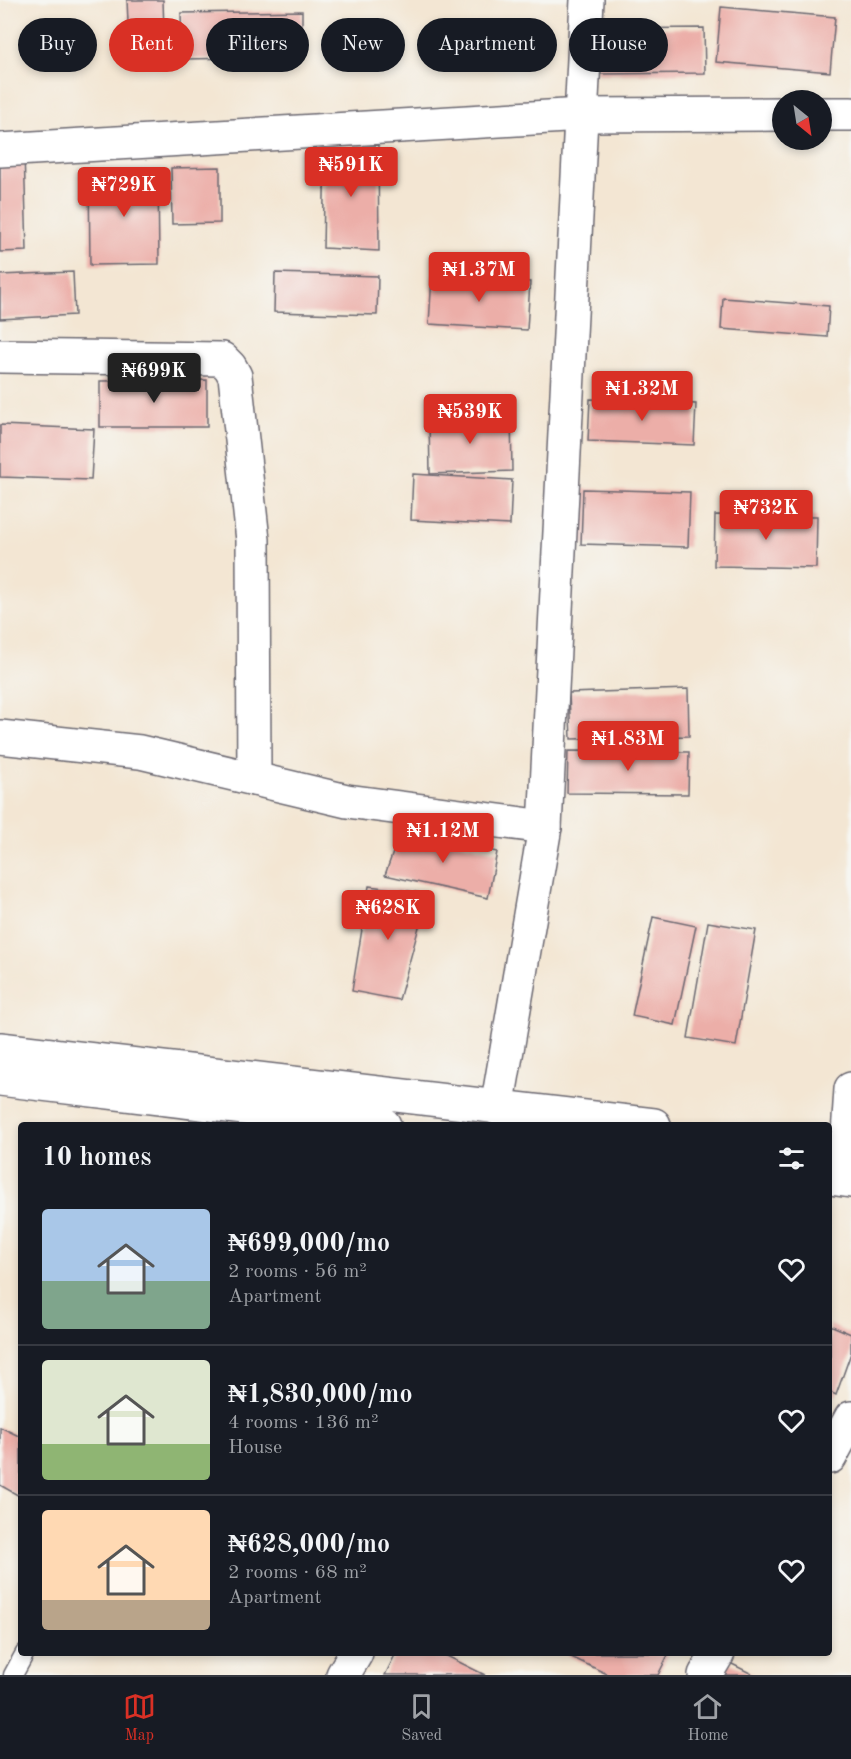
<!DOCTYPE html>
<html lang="en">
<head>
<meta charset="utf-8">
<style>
  :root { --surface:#171b24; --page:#20242c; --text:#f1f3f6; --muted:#9ea1a6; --line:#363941; --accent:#d93025 }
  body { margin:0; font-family:"Old Standard TT",serif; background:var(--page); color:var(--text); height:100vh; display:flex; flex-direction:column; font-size:22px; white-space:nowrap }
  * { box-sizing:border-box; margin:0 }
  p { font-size:20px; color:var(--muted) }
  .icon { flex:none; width:33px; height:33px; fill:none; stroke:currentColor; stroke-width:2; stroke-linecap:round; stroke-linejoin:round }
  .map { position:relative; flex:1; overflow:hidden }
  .details { position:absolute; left:18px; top:1122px; width:814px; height:534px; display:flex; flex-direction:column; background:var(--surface); border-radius:6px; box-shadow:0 3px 9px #0003 }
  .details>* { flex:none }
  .top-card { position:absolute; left:18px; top:18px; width:816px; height:54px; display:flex; gap:12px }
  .needle { width:39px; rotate:150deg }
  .buttons { position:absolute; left:772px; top:90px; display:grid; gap:12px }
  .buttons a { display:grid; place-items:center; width:60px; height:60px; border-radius:50%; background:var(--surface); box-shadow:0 3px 9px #0003; font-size:30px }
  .price { position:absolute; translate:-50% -51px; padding:0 14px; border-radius:6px; background:var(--accent); color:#fff; font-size:20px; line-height:39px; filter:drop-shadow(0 2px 3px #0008) }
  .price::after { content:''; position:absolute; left:50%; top:36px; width:18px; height:14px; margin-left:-9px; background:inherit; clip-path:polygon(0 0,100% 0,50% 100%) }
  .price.active { background:#222; color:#fff }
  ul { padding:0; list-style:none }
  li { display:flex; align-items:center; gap:18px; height:150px; padding:0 24px }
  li+li { border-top:2px solid var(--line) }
  li span { display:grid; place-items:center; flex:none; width:168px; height:120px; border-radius:6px; color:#555 }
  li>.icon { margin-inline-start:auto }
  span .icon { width:72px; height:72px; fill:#fffc; stroke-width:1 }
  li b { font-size:26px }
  h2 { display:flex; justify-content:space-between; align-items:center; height:72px; padding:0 24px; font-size:26px }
  .tag { padding:0 21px; border-radius:27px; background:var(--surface); box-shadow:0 3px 9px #0003; font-size:21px; line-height:54px }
  .tag.active { background:var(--accent); color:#fff }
  .tabs { display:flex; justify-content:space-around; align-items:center; height:84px; border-top:2px solid var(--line); background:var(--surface); font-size:16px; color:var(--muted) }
  .tabs a { display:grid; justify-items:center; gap:3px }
  .tabs .active { color:var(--accent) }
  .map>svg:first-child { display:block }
  .building { fill:#ecaea8 }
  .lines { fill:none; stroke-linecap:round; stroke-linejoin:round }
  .lane-casing { stroke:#6b6770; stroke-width:21 }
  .street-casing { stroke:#6b6770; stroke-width:36 }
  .secondary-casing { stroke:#6b6770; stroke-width:36 }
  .lane { stroke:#fff; stroke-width:18 }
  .street { stroke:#fff; stroke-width:33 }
  .secondary { stroke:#fff; stroke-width:33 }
</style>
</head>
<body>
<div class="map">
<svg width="851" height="1675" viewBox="0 0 851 1675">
  <rect width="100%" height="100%" fill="#f6f6f2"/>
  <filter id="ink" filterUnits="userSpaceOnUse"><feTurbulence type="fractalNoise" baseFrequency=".0167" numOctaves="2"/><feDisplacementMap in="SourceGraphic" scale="12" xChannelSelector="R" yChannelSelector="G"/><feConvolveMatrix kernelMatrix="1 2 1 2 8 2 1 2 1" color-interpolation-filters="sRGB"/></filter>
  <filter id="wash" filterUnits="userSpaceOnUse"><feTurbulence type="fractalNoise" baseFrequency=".008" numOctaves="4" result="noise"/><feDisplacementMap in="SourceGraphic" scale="24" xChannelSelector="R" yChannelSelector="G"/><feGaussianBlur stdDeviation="1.35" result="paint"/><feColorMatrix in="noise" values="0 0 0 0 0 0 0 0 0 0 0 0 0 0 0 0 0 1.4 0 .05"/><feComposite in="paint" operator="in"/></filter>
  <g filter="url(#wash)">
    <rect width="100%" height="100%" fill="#f3e6d3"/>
    <g id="blocks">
      <g class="building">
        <polygon points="127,0 163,0 165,64 130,66"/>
        <polygon points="721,7 835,17 830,72 716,62"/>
        <polygon points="302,11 302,57 182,59 181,13"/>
        <polygon points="704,28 705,73 597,74 597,29"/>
        <polygon points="378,145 379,251 323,248 325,146"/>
        <polygon points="24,153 27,251 0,252 0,154"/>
        <polygon points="220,167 220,223 172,224 171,168"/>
        <polygon points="158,171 159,264 90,265 89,172"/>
        <polygon points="73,272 75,315 0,319 0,275"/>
        <polygon points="275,273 378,276 377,315 274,312"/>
        <polygon points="432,276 530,282 527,330 429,324"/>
        <polygon points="723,298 829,306 827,337 721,329"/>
        <polygon points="207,380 207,427 100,427 100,381"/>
        <polygon points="590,399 696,404 694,445 588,441"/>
        <polygon points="511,416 512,471 430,474 429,419"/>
        <polygon points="0,425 94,429 91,480 0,477"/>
        <polygon points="413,474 512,480 510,525 411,520"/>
        <polygon points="583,489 690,492 688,547 581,544"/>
        <polygon points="715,515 817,516 816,568 714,566"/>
        <polygon points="688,689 689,736 571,739 569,693"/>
        <polygon points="568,751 689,752 688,794 567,793"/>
        <polygon points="401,830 497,852 488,898 385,875"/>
        <polygon points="369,886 428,894 399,1000 352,991"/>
        <polygon points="653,917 696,926 675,1025 632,1016"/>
        <polygon points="708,922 756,930 736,1046 688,1038"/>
        <polygon points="830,1325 851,1334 851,1353 836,1395 830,1392"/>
        <polygon points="0,1427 21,1437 21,1497 0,1485"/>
        <polygon points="396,1653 441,1653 485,1675 385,1675"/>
        <polygon points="563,1653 669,1653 658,1675 609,1675"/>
        <polygon points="730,1663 754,1675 723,1675"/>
      </g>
    </g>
  </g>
  <g filter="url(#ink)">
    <use href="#blocks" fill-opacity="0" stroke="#6b6770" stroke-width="1.5"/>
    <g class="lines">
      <defs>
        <polyline id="lane" points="13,1675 25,1653"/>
        <g id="street">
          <polyline points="822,114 851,114"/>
          <polyline points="0,150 582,115 783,114"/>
          <polyline points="0,356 222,359 230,367 235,376 253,540 254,779"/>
          <polyline points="0,737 140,752 347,801 545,827"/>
          <polyline points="497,1108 545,827 587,0"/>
          <polyline points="847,1150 851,1089"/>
          <polyline points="830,1457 851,1418"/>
          <polyline points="343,1675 356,1653"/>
          <polyline points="705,1675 718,1653"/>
        </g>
        <g id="secondary">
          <polyline points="0,1049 654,1125"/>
          <polyline points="0,1079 384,1125"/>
          <polyline points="830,1148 851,1151"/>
          <polyline points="830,1178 851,1181"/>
        </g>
      </defs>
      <use href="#lane" class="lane-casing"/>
      <use href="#street" class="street-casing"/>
      <use href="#secondary" class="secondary-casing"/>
      <use href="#lane" class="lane"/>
      <use href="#street" class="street"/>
      <use href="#secondary" class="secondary"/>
    </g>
  </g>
</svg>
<div class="buttons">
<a><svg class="needle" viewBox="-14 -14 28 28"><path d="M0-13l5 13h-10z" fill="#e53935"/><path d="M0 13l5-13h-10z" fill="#9ea1a6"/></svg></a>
</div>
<b class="price" style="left:351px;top:198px">₦591K</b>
<b class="price" style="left:124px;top:218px">₦729K</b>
<b class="price" style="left:479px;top:303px">₦1.37M</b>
<b class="price active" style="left:154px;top:404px">₦699K</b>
<b class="price" style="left:642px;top:422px">₦1.32M</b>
<b class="price" style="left:470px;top:445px">₦539K</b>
<b class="price" style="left:766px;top:541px">₦732K</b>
<b class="price" style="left:628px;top:772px">₦1.83M</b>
<b class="price" style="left:443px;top:864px">₦1.12M</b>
<b class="price" style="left:388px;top:941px">₦628K</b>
<div class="top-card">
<a class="tag">Buy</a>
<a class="tag active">Rent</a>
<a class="tag">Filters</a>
<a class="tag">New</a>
<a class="tag">Apartment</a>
<a class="tag">House</a>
</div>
<section class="details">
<h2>10 homes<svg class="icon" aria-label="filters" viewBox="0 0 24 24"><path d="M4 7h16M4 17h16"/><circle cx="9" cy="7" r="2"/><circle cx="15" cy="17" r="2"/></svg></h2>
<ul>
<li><span style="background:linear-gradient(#a9c7e8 60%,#7fa58c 0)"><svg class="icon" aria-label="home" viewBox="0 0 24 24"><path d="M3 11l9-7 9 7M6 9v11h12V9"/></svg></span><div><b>₦699,000/mo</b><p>2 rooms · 56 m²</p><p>Apartment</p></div><svg class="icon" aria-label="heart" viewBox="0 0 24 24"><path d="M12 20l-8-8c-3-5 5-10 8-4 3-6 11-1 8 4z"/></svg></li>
<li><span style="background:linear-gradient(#dfe7d0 70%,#8fb573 0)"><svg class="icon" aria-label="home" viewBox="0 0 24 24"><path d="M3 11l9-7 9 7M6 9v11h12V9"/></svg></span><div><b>₦1,830,000/mo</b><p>4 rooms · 136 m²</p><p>House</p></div><svg class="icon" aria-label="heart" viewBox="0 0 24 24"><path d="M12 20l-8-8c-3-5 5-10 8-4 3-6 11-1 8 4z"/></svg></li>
<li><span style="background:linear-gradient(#ffd9b3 75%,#b9a48a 0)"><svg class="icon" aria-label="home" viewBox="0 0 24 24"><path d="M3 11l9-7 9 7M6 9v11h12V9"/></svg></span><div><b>₦628,000/mo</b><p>2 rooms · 68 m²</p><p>Apartment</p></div><svg class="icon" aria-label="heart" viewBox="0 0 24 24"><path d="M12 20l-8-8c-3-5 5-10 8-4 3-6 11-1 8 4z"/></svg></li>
</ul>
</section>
</div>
<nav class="tabs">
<a class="active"><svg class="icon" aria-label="map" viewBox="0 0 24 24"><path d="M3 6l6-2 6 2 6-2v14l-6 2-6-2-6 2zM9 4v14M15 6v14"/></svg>Map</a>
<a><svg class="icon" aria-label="saved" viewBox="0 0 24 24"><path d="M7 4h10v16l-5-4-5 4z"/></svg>Saved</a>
<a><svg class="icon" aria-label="home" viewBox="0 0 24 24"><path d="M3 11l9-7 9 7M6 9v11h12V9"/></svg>Home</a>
</nav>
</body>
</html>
